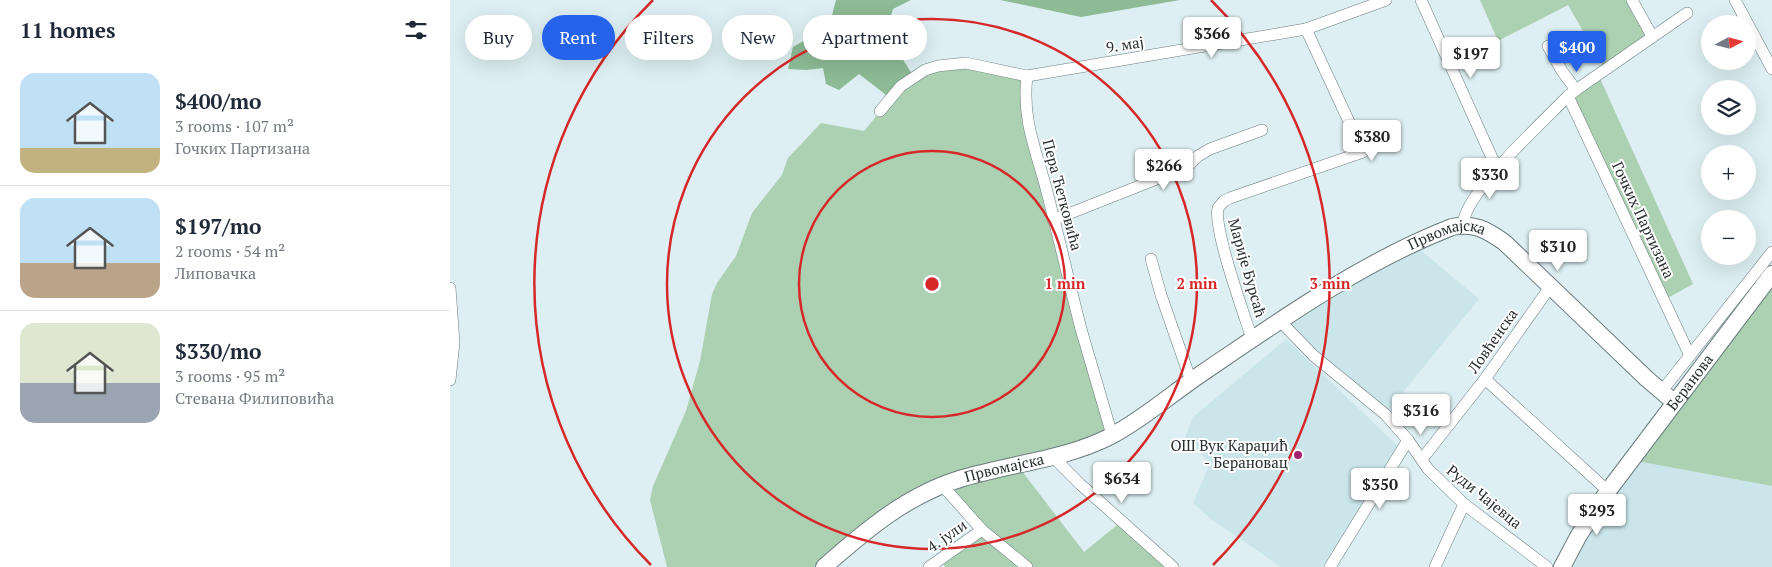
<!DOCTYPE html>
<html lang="en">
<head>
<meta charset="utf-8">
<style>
  :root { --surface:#fff; --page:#f6f6f7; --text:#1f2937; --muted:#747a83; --line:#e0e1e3; --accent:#2563eb }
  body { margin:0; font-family:"PT Serif",serif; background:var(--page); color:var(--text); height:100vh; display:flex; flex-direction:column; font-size:19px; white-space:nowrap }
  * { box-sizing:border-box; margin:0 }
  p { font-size:16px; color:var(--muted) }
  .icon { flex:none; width:28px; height:28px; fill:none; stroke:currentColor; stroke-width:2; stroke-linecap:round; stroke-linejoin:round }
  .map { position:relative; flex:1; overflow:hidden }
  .drawer { display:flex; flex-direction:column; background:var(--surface); width:450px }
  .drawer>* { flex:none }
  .hud { position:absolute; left:15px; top:15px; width:475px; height:45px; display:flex; gap:10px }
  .needle { width:32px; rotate:83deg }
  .fabs { position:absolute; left:1251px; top:15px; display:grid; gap:10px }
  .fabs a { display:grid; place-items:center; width:55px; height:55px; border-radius:50%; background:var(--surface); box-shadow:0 5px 20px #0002; font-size:25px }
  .price { position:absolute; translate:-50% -42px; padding:0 11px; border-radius:5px; background:#fff; color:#222; font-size:16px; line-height:32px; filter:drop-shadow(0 1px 2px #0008) }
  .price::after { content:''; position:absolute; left:50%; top:30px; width:15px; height:11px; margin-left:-8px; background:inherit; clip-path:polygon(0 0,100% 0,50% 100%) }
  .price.on { background:var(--accent); color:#fff }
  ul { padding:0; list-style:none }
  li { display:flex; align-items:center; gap:15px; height:125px; padding:0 20px }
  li+li { border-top:1px solid var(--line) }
  li span { display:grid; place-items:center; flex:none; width:140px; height:100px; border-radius:15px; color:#555 }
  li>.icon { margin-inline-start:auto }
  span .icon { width:60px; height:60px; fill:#fffc; stroke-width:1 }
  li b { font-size:21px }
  h2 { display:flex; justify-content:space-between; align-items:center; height:60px; padding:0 20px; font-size:21px }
  .tag { padding:0 18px; border-radius:22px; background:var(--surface); box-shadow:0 5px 20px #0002; font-size:18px; line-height:45px }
  .tag.on { background:var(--accent); color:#fff }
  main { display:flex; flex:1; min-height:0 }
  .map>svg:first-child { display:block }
  .built { fill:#cae6ea }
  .green { fill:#acd0b2 }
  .forest { fill:#8cbb95 }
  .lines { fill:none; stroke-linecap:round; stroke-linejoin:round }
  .minor-casing { stroke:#6b7c7e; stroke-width:12 }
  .secondary-casing { stroke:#6b7c7e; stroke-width:18 }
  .minor { stroke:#fff; stroke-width:11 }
  .secondary { stroke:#fff; stroke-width:16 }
  .ring { fill:none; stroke:#d62828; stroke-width:2.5 }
  .poi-dot { fill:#a5216d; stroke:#fff; stroke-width:2 }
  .labels { text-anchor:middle; stroke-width:4; stroke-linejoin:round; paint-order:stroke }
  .street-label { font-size:15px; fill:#282f30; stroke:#fff }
  .poi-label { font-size:15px; fill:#282f30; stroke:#fff; text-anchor:end }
  .centre { fill:#d62828; stroke:#fff; stroke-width:2.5 }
  .ring-label { font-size:15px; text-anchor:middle; font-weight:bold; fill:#d62828; stroke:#fff; stroke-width:4; stroke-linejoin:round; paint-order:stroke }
</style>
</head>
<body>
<main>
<section class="drawer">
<h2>11 homes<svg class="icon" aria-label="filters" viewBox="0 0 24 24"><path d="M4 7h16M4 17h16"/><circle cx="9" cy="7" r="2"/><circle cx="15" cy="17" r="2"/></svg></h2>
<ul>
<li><span style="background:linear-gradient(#bfe0f5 75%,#c2b280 0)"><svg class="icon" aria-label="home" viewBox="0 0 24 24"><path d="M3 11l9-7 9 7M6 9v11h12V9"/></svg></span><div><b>$400/mo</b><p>3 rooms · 107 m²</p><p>Гочких Партизана</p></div></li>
<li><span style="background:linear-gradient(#bfe0f5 65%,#b9a48a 0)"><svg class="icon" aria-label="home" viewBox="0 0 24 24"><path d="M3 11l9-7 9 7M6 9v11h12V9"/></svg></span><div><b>$197/mo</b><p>2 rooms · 54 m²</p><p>Липовачка</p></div></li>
<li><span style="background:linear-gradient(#dfe7d0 60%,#9aa5b1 0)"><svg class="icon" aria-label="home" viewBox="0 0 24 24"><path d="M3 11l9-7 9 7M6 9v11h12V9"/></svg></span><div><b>$330/mo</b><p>3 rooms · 95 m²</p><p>Стевана Филиповића</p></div></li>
</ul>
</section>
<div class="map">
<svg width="1322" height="567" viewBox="0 0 1322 567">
  <rect width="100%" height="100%" fill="#ddeff2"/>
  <g class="built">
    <polygon points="963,244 1029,299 935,414 829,320"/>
    <polygon points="836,339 949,447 872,567 831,567 761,519 743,503 760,463 735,437 743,417"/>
    <polygon points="1181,460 1322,486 1322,567 1112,567"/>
  </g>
  <g class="green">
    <polygon points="1030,0 1182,0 1202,36 1155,69 1118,5 1048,41"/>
    <polygon points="502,64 577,76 575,96 662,435 568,466 634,552 672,521 723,567 495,567 490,559 532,530 492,485 374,567 217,567 200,500 203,486 236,411 250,361 262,294 267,283 286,256 302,213 332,175 338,158 371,123 414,131 451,86"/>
    <polygon points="1148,74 1243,284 1214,300 1118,96"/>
    <polygon points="1322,278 1322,486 1181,460"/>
  </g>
  <g class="forest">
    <polygon points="386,0 461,0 443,9 436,33 464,77 440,98 409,74 389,90 376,84 373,68 356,70 338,69 343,47 362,36 380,23"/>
    <polygon points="550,0 730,0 631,17"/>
  </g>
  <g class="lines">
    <defs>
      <g id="minor">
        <polyline points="971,0 1047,169"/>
        <polyline points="1182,0 1202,36"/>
        <polyline points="1285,0 1322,69"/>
        <polyline points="1098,46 1112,71 1126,90"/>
        <path d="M577,76C572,119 585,147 596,188C608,234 619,282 631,329C641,364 652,400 662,435"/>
        <polyline points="1118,96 1240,356"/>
        <polyline points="430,111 451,86 475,70 488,66 516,63 577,76 856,29 936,0"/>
        <polyline points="603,220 722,173 740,164 748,156 760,149 812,130"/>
        <path d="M1013,225C1014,193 1094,121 1118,96L1126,90L1237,13"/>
        <polyline points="701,259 711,295 741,381"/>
        <polyline points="0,288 4,343 0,380"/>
        <polyline points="829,320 864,356 935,414 958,440 978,469 1014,504 1097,567"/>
        <path d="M802,339C794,314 763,229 768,208L774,201L780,198L913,152L856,29"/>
        <polyline points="1035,379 1158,491"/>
        <polyline points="1211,392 1322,252"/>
        <polyline points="604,458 630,484 723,567"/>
        <polyline points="972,459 1035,379 1100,287"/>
        <polyline points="492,485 532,530 577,567"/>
        <polyline points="479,567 532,530"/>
        <polyline points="880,567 958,440"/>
        <polyline points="985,567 1014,504"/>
      </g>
      <g id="secondary">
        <path id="s1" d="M374,567C416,530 458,494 513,478C563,463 614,460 661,436C693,419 719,396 748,376C829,321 910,263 1002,227C1025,223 1035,229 1054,242L1197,379L1224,402"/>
        <path id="s2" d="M1112,567L1129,535L1158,491L1322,274"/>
      </g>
    </defs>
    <use href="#minor" class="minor-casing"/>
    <use href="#secondary" class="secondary-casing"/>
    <use href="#minor" class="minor"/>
    <use href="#secondary" class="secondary"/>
  </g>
  <g class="ring">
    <circle cx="482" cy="284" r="133"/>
    <circle cx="482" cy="284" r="265"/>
    <path d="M201 565A398 398 0 0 1 203 0M761 0A398 398 0 0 1 763 565"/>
  </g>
  <circle class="poi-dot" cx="848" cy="455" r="5"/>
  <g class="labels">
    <g class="street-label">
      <text transform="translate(675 45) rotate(-9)" y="5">9. мај</text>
      <text transform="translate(612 195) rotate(75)" y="5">Пера Ћетковића</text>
      <text transform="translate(1193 220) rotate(65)" y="5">Гочких Партизана</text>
      <text dy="5" stroke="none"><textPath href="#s1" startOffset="715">Првомајска</textPath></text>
      <text transform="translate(797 268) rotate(74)" y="5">Марије Бурсаћ</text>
      <text transform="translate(1043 341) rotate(-55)" y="5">Ловћенска</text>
      <text dy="5" stroke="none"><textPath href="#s2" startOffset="225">Беранова</textPath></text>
      <text dy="5" stroke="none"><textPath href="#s1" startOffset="209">Првомајска</textPath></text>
      <text transform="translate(1034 497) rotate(39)" y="5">Руди Чајевца</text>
      <text transform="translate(497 536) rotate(-35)" y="5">4. јули</text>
    </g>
    <g class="poi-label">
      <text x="838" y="451">ОШ Вук Караџић<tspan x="838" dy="17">- Берановац</tspan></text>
    </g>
  </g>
  <circle cx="482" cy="284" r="8" class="centre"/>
  <g class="ring-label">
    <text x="615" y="289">1 min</text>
    <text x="747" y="289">2 min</text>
    <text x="880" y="289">3 min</text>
  </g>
</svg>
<div class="fabs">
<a><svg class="needle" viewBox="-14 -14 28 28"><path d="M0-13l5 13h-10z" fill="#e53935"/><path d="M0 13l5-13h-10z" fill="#747a83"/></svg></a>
<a><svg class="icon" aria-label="layers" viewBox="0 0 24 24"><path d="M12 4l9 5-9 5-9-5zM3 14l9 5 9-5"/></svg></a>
<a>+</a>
<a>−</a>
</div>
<b class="price" style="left:762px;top:59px">$366</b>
<b class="price on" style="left:1127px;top:73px">$400</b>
<b class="price" style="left:1021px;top:79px">$197</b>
<b class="price" style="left:922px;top:162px">$380</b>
<b class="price" style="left:714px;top:191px">$266</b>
<b class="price" style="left:1040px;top:200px">$330</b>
<b class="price" style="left:1108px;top:272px">$310</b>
<b class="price" style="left:971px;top:436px">$316</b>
<b class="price" style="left:672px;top:504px">$634</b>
<b class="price" style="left:930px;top:510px">$350</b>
<b class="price" style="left:1147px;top:536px">$293</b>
<div class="hud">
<a class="tag">Buy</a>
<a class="tag on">Rent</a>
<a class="tag">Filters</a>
<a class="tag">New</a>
<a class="tag">Apartment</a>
</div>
</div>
</main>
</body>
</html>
